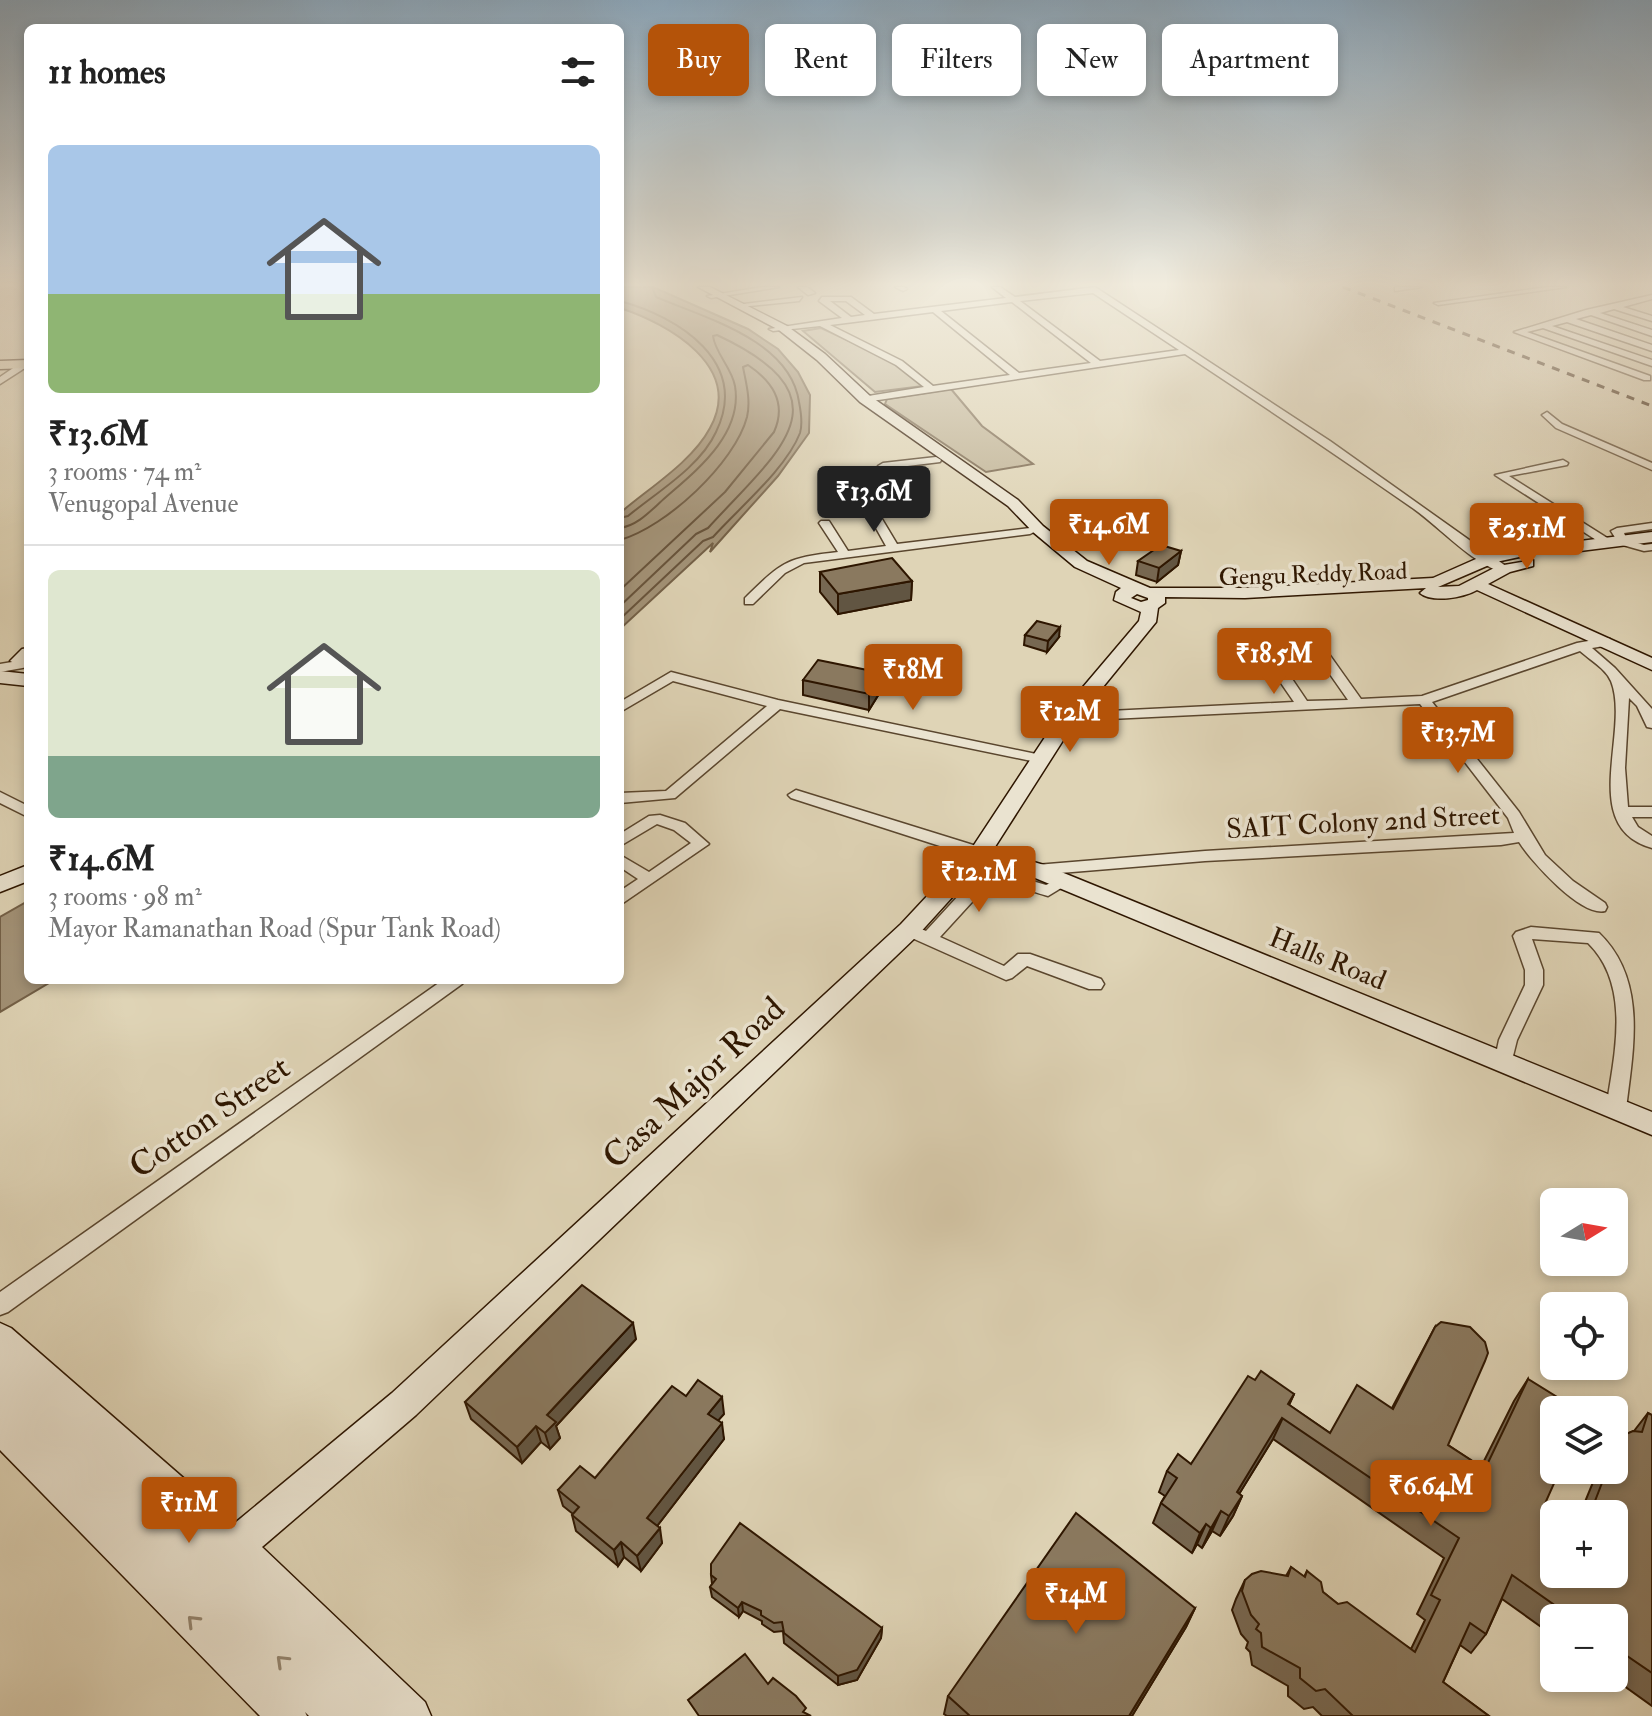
<!DOCTYPE html>
<html lang="en">
<head>
<meta charset="utf-8">
<style>
  :root { --surface:#fff; --page:#f2f2f2; --text:#222; --muted:#767676; --line:#e0e0e0; --accent:#b45309 }
  body { margin:0; font-family:"IM FELL Double Pica",serif; background:var(--page); color:var(--text); height:100vh; display:flex; flex-direction:column; font-size:30px; white-space:nowrap }
  * { box-sizing:border-box; margin:0 }
  p { font-size:26px; color:var(--muted) }
  .icon { flex:none; width:44px; height:44px; fill:none; stroke:currentColor; stroke-width:2; stroke-linecap:round; stroke-linejoin:round }
  .map { position:relative; flex:1; overflow:hidden }
  .drawer { position:absolute; left:24px; top:24px; width:600px; height:960px; display:flex; flex-direction:column; background:var(--surface); border-radius:12px; box-shadow:0 4px 12px #0003 }
  .drawer>* { flex:none }
  .banner { position:absolute; left:648px; top:24px; width:760px; height:72px; display:flex; gap:16px }
  .needle { width:52px; rotate:79deg }
  .fabs { position:absolute; left:1540px; top:1188px; display:grid; gap:16px }
  .fabs a { display:grid; place-items:center; width:88px; height:88px; border-radius:12px; background:var(--surface); box-shadow:0 4px 12px #0003; font-size:40px }
  .price { position:absolute; translate:-50% -68px; padding:0 18px; border-radius:8px; background:var(--accent); color:#fff; font-size:26px; line-height:52px; filter:drop-shadow(0 2px 4px #0008) }
  .price::after { content:''; position:absolute; left:50%; top:48px; width:24px; height:18px; margin-left:-12px; background:inherit; clip-path:polygon(0 0,100% 0,50% 100%) }
  .price.current { background:#222; color:#fff }
  ul { padding:0; list-style:none }
  li { display:grid; align-content:center; gap:16px; height:424px; padding:0 24px }
  li+li { border-top:2px solid var(--line) }
  li span { display:grid; place-items:center; height:248px; border-radius:12px; color:#555 }
  li>.icon { margin-inline-start:auto }
  span .icon { width:144px; height:144px; fill:#fffc; stroke-width:1 }
  li b { font-size:34px }
  h2 { display:flex; justify-content:space-between; align-items:center; height:96px; padding:0 24px; font-size:34px }
  .pill { padding:0 28px; border-radius:12px; background:var(--surface); box-shadow:0 4px 12px #0003; font-size:28px; line-height:72px }
  .pill.current { background:var(--accent); color:#fff }
  .map>svg:first-child { display:block }
  .green { fill:#c1b497; stroke:#78654c; stroke-width:2 }
  .water { fill:#a39378; stroke:#746148; stroke-width:2 }
  .lines { fill:none; stroke-linecap:round; stroke-linejoin:round }
  .shore { stroke:#68543c; stroke-width:2 }
  .street-casing { stroke:#5a462e; stroke-width:3 }
  .secondary-casing { stroke:#2e1600; stroke-width:3 }
  .primary-casing { stroke:#2e1600; stroke-width:3 }
  .street { fill:#eae3d0; fill-rule:evenodd }
  .secondary { fill:#eae3d0; fill-rule:evenodd }
  .primary { fill:#dfd4b6; fill-rule:evenodd }
  .rail { stroke:#2e1600; stroke-width:3; stroke-dasharray:8 8; stroke-linecap:butt }
  .wall { fill:#776852; stroke:#2e1600; stroke-width:2 }
  .shaded-wall { fill:#615542; stroke:#2e1600; stroke-width:2 }
  .building { fill:#8a795f; stroke:#2e1600; stroke-width:2 }
  .oneway { stroke:#958772 }
  .labels { text-anchor:middle; stroke-width:7; stroke-linejoin:round; paint-order:stroke }
  .far-street-label { font-size:24px; fill:#2e1600; stroke:#eae3d0 }
  .street-label { font-size:28px; fill:#2e1600; stroke:#eae3d0 }
  .near-street-label { font-size:34px; fill:#2e1600; stroke:#eae3d0 }
</style>
</head>
<body>
<div class="map">
<svg width="1652" height="1716" viewBox="0 0 1652 1716">
  <rect width="100%" height="100%" fill="#dfd4b6"/>
  <filter id="stains"><feTurbulence type="fractalNoise" baseFrequency=".0025" numOctaves="4"/><feColorMatrix values="0 0 0 0 .2 0 0 0 0 .09 0 0 0 0 .02 0 0 0 .5 -.17"/></filter>
  <radialGradient id="worn" r=".72"><stop offset=".6" stop-color="#630" stop-opacity="0"/><stop offset="1" stop-color="#630" stop-opacity=".3"/></radialGradient>
  <g class="green">
    <polygon points="821,328 901,365 923,386 875,392 803,331"/>
    <polygon points="951,389 982,426 1033,464 986,472 885,404 887,399"/>
  </g>
  <g class="water">
    <path d="M620,287H653L748,329L778,349L798,372L810,395L809,433L778,476L710,552L713,543L620,629V513C649,488 692,462 710,428C744,367 669,324 620,308Z"/>
    <polygon points="28,901 28,980 54,980 0,1012 0,917"/>
  </g>
  <g class="lines">
    <g class="shore">
      <path d="M620,301C679,317 750,362 716,432C700,467 657,492 628,516L620,518"/>
      <path d="M620,528C639,525 651,510 666,497C697,470 743,434 735,386C732,368 715,353 713,336L717,335C854,399 777,452 708,528L696,534L620,606"/>
      <path d="M620,540C666,527 735,463 747,417C751,400 746,383 743,367L748,365C772,381 787,403 774,432L725,492L620,590"/>
      <path d="M620,619L703,541L713,537C739,508 786,469 800,433C803,423 801,412 799,402C790,340 705,318 656,297L652,287"/>
    </g>
    <defs>
      <g id="street">
        <polygon points="762,287 779,287 711,298 707,296"/>
        <polygon points="798,287 807,287 815,293 808,295"/>
        <polygon points="895,287 904,287 907,289 903,291"/>
        <path d="M992,287H1000L1015,297L1095,287L1330,441L1510,569L1504,573C1470,562 1443,530 1414,509C1338,456 1262,405 1185,354L865,402L862,401V397L924,387L896,365L820,326L773,331L769,329L842,318L819,301L822,297H851L874,314L1006,298ZM1093,293L1179,350L1100,361L1020,301ZM830,301H846L865,315L851,317ZM1012,302L1091,363L1019,373L941,311ZM933,312L1010,375L933,386L902,361L830,325Z"/>
        <polygon points="1399,287 1421,287 1395,291 1395,287"/>
        <polygon points="1547,287 1566,287 1438,305 1434,303"/>
        <polygon points="1652,295 1652,299 1623,307 1652,316 1652,321 1614,309 1600,313 1652,330 1652,336 1591,315 1576,319 1652,345 1652,351 1567,322 1552,326 1652,360 1652,366 1543,328 1527,332 1650,376 1650,380 1644,380 1514,332 1586,310"/>
        <polygon points="802,297 799,301 740,307 736,305"/>
        <polygon points="22,362 28,362 28,366 0,384 0,377"/>
        <polygon points="1547,412 1562,424 1652,463 1652,470 1556,428 1542,415"/>
        <polygon points="936,457 941,460 940,462 883,469 878,466 883,463"/>
        <polygon points="1563,460 1568,463 1567,465 1509,476 1612,541 1612,545 1604,545 1495,475"/>
        <path d="M862,491L867,494L897,544L1030,528L1036,531L1030,534L804,563L785,573L753,604H745V598C782,562 785,558 838,552L819,523L821,521H829L848,551L886,546L857,494Z"/>
        <polygon points="1652,523 1652,529 1624,533 1627,540 1644,545 1652,544 1652,550 1644,551 1619,544 1611,531 1617,528"/>
        <path d="M1605,638L1610,639V645L1592,648L1615,668L1652,709V728L1647,727L1637,706L1629,698L1625,768L1628,807H1652V817H1632L1638,827L1652,836V848C1577,827 1631,731 1611,681C1605,668 1590,660 1580,651L1432,702L1519,812L1545,855L1573,881L1605,903L1607,907L1605,911C1581,917 1531,861 1519,842L1501,845L1205,861L1036,875L1028,870L1036,865L1205,851L1514,833L1508,818L1420,704L1068,721L1061,717L1068,713L1294,702L1270,667L1277,663L1282,664L1307,701L1348,700L1313,650L1319,646L1324,647L1361,699L1422,696L1577,643Z"/>
        <polygon points="24,660 28,661 28,667 0,672 0,664"/>
        <polygon points="671,672 778,700 1041,755 1048,759 1041,763 780,709 675,798 620,803 620,793 666,791 767,706 673,681 620,712 620,702"/>
        <polygon points="796,790 986,849 988,853 986,857 974,857 791,798 788,795"/>
        <polygon points="0,792 28,806 28,817 0,803"/>
        <polygon points="660,815 685,823 709,844 620,905 620,891 638,879 620,867 620,855 649,872 691,843 674,830 657,824 620,846 620,834 649,816"/>
        <path d="M995,874L1012,875L1046,885L1063,877L1071,882L1048,896C1026,890 1006,879 983,890L940,937L1004,966L1018,954H1030L1101,979L1104,984L1101,989H1089L1027,966L1012,978L1006,980L903,934L900,930L909,924L926,931L971,882Z"/>
        <path d="M1531,927L1599,933C1648,980 1633,1050 1626,1109L1623,1114L1616,1117L1609,1114L1606,1109C1614,1056 1632,986 1588,943L1532,939L1543,970V985L1517,1040L1510,1068L1503,1070L1496,1068L1494,1063L1499,1040L1525,985V970L1513,936L1516,932Z"/>
        <polygon points="443,980 465,980 462,984 8,1312 0,1315 0,1292"/>
      </g>
      <g id="secondary">
        <path d="M698,287H710L787,326L825,354L870,396L1018,500L1043,526L1087,561L1150,588H1245L1433,578L1485,555L1557,539L1580,541L1652,532V542L1580,551L1557,549L1496,562L1438,587L1459,586L1498,566L1533,560V566L1510,572L1488,584L1652,658V670L1477,590C1463,598 1432,603 1420,593L1426,588L1245,598L1165,597V603L1158,608L1156,622L1076,720L993,850L1044,865L1652,1112V1135L1028,875L984,862L917,936L416,1415L262,1547L425,1702L431,1716H309L305,1712L307,1716H260L0,1450V1323L11,1328L235,1523L392,1393L901,924L972,848L1061,713L1139,621L1141,612L1114,600L1116,592L1121,588L1075,567L1033,532L1008,506L860,402L817,360L779,330ZM1137,594L1148,598V600L1141,602L1131,598Z"/>
        <polygon points="28,648 28,669 10,661 22,649"/>
        <polygon points="0,671 28,674 28,686 0,683"/>
        <polygon points="28,865 28,881 0,892 0,876"/>
      </g>
      <polygon id="primary" points="28,360 28,368 0,369 0,361"/>
    </defs>
    <use href="#street" class="street-casing"/>
    <use href="#secondary" class="secondary-casing"/>
    <use href="#primary" class="primary-casing"/>
    <use href="#street" class="street"/>
    <use href="#secondary" class="secondary"/>
    <use href="#primary" class="primary"/>
    <polyline class="rail" points="1343,287 1652,406"/>
  </g>
  <g class="wall">
    <polygon points="1181,551 1178,565 1157,582 1136,575 1138,561"/>
    <polygon points="820,572 912,581 911,600 838,614 820,592"/>
    <polygon points="1025,635 1059,637 1047,652 1024,645"/>
    <polygon points="803,680 882,689 869,710 803,695"/>
    <polygon points="1435,1327 1448,1445 1481,1467 1514,1401 1528,1379 1543,1508 1554,1574 1614,1514 1580,1514 1598,1470 1614,1470 1614,1444 1619,1437 1634,1431 1648,1413 1652,1415 1652,1706 1613,1678 1614,1678 1614,1618 1554,1618 1554,1636 1502,1599 1486,1634 1471,1653 1460,1645 1443,1682 1489,1716 1322,1716 1313,1707 1304,1709 1288,1696 1288,1686 1252,1665 1250,1652 1246,1648 1248,1642 1241,1634 1232,1610 1236,1599 1245,1580 1286,1576 1291,1567 1304,1577 1307,1571 1323,1592 1338,1604 1411,1649 1425,1620 1417,1614 1444,1558 1273,1439 1239,1494 1242,1496 1233,1516 1220,1536 1212,1531 1202,1548 1197,1544 1192,1553 1153,1523 1161,1503 1165,1496 1159,1492 1167,1471 1191,1464 1255,1380 1294,1394 1289,1405 1330,1433 1392,1408"/>
    <polygon points="636,1339 556,1426 560,1438 550,1449 541,1442 522,1463 471,1419 465,1402"/>
    <polygon points="724,1414 718,1420 724,1439 657,1526 662,1543 641,1571 624,1557 618,1566 576,1531 572,1515 573,1514 563,1506 558,1490 595,1478"/>
    <polygon points="711,1575 882,1628 881,1638 857,1680 838,1685 784,1643 783,1631 774,1632 762,1624 762,1621 743,1611 739,1617 712,1597 710,1587 712,1584"/>
    <polygon points="1195,1608 1186,1627 1132,1716 947,1716 944,1714 948,1696"/>
  </g>
  <g class="shaded-wall">
    <polygon points="1181,551 1178,565 1157,582 1159,568"/>
    <polygon points="912,581 911,600 838,614 838,594"/>
    <polygon points="1060,627 1059,637 1047,652 1048,641"/>
    <polygon points="882,673 882,689 869,710 869,694"/>
    <polygon points="633,1323 636,1339 556,1426 560,1438 550,1449 545,1433 547,1415"/>
    <polygon points="1294,1394 1273,1439 1228,1512 1237,1492"/>
    <polygon points="722,1397 724,1414 710,1430 708,1414"/>
    <polygon points="722,1423 724,1439 651,1534 647,1518"/>
    <polygon points="536,1426 541,1442 522,1463 517,1447"/>
    <polygon points="1242,1496 1233,1516 1220,1536 1229,1516"/>
    <polygon points="1221,1511 1212,1531 1202,1548 1211,1528"/>
    <polygon points="1206,1524 1197,1544 1192,1553 1200,1533"/>
    <polygon points="660,1528 662,1543 641,1571 637,1556"/>
    <polygon points="621,1542 624,1557 618,1566 614,1550"/>
    <polygon points="742,1602 743,1611 739,1617 738,1608"/>
    <polygon points="1195,1608 1186,1627 1132,1716 1129,1716"/>
    <polygon points="882,1628 881,1638 857,1680 838,1685 838,1676"/>
  </g>
  <g class="building">
    <polygon points="1161,545 1181,551 1159,568 1138,561"/>
    <polygon points="892,558 912,581 838,594 820,572"/>
    <polygon points="1037,621 1060,627 1048,641 1025,635"/>
    <polygon points="818,660 882,673 869,694 803,680"/>
    <polygon points="582,1285 633,1323 547,1415 556,1422 545,1433 536,1426 517,1447 465,1402"/>
    <polygon points="1441,1322 1470,1327 1485,1342 1488,1353 1485,1361 1448,1445 1485,1469 1528,1379 1578,1410 1554,1410 1554,1470 1560,1470 1543,1508 1554,1514 1554,1574 1614,1574 1614,1514 1590,1514 1607,1470 1614,1470 1614,1451 1619,1437 1633,1431 1642,1432 1648,1413 1652,1415 1652,1673 1614,1647 1614,1618 1573,1618 1512,1575 1486,1634 1470,1623 1443,1682 1489,1716 1353,1716 1325,1689 1316,1691 1300,1678 1300,1668 1262,1647 1261,1633 1256,1629 1259,1624 1251,1615 1242,1591 1245,1580 1252,1574 1261,1571 1288,1576 1291,1567 1305,1577 1307,1571 1321,1582 1323,1592 1338,1604 1347,1602 1415,1652 1440,1600 1431,1595 1459,1538 1282,1418 1237,1492 1242,1496 1229,1516 1221,1511 1211,1528 1206,1524 1200,1533 1161,1503 1177,1478 1167,1471 1178,1454 1191,1464 1248,1376 1255,1380 1261,1371 1294,1394 1288,1404 1330,1433 1357,1385 1393,1409 1435,1327"/>
    <polygon points="698,1380 722,1397 708,1414 722,1423 647,1518 660,1528 637,1556 621,1542 614,1550 572,1515 579,1507 558,1490 580,1466 595,1478 672,1386 686,1396"/>
    <polygon points="1076,1513 1195,1608 1129,1716 970,1716 948,1696"/>
    <polygon points="740,1523 882,1628 857,1670 838,1676 784,1633 782,1622 774,1623 761,1615 761,1611 742,1602 738,1608 710,1587 716,1579 711,1575 711,1564"/>
    <polygon points="745,1654 768,1684 773,1678 796,1696 806,1708 803,1712 811,1716 699,1716 688,1700"/>
  </g>
  <defs><path id="oneway-chevron" d="M-2-3.5L2.5 0L-2 3.5" fill="none" stroke-width="1.6" stroke-linecap="round" stroke-linejoin="round" transform="scale(2)"/></defs>
  <g class="oneway">
    <use href="#oneway-chevron" transform="translate(193 1621) rotate(-135)"/>
    <use href="#oneway-chevron" transform="translate(282 1661) rotate(-136)"/>
  </g>
  <linearGradient id="sky" x2="0" y2="1"><stop stop-color="#8ca7bb"/><stop offset="0.54" stop-color="#f1ecde"/><stop offset="1" stop-color="#f1ecde" stop-opacity="0"/></linearGradient>
  <rect width="1652" height="527" fill="url(#sky)"/>
  <g class="labels">
    <g class="far-street-label">
      <text transform="translate(1313 574) rotate(-2)" y="8">Gengu Reddy Road</text>
    </g>
    <g class="street-label">
      <text transform="translate(1363 821) rotate(-3)" y="10">SAIT Colony 2nd Street</text>
      <text transform="translate(1328 958) rotate(22)" y="10">Halls Road</text>
    </g>
    <g class="near-street-label">
      <text transform="translate(693 1082) rotate(-43)" y="12">Casa Major Road</text>
      <text transform="translate(209 1116) rotate(-35)" y="12">Cotton Street</text>
    </g>
  </g>
  <rect width="100%" height="100%" filter="url(#stains)"/>
  <rect width="100%" height="100%" fill="url(#worn)"/>
</svg>
<div class="fabs">
<a><svg class="needle" viewBox="-14 -14 28 28"><path d="M0-13l5 13h-10z" fill="#e53935"/><path d="M0 13l5-13h-10z" fill="#767676"/></svg></a>
<a><svg class="icon" aria-label="locate" viewBox="0 0 24 24"><circle cx="12" cy="12" r="6"/><path d="M12 2v4M12 18v4M2 12h4M18 12h4"/></svg></a>
<a><svg class="icon" aria-label="layers" viewBox="0 0 24 24"><path d="M12 4l9 5-9 5-9-5zM3 14l9 5 9-5"/></svg></a>
<a>+</a>
<a>−</a>
</div>
<b class="price current" style="left:874px;top:534px">₹13.6M</b>
<b class="price" style="left:1109px;top:567px">₹14.6M</b>
<b class="price" style="left:1527px;top:571px">₹25.1M</b>
<b class="price" style="left:1274px;top:696px">₹18.5M</b>
<b class="price" style="left:913px;top:712px">₹18M</b>
<b class="price" style="left:1070px;top:754px">₹12M</b>
<b class="price" style="left:1458px;top:775px">₹13.7M</b>
<b class="price" style="left:979px;top:914px">₹12.1M</b>
<b class="price" style="left:1431px;top:1528px">₹6.64M</b>
<b class="price" style="left:189px;top:1545px">₹11M</b>
<b class="price" style="left:1076px;top:1636px">₹14M</b>
<div class="banner">
<a class="pill current">Buy</a>
<a class="pill">Rent</a>
<a class="pill">Filters</a>
<a class="pill">New</a>
<a class="pill">Apartment</a>
</div>
<section class="drawer">
<h2>11 homes<svg class="icon" aria-label="filters" viewBox="0 0 24 24"><path d="M4 7h16M4 17h16"/><circle cx="9" cy="7" r="2"/><circle cx="15" cy="17" r="2"/></svg></h2>
<ul>
<li><span style="background:linear-gradient(#a9c7e8 60%,#8fb573 0)"><svg class="icon" aria-label="home" viewBox="0 0 24 24"><path d="M3 11l9-7 9 7M6 9v11h12V9"/></svg></span><div><b>₹13.6M</b><p>3 rooms · 74 m²</p><p>Venugopal Avenue</p></div></li>
<li><span style="background:linear-gradient(#dfe7d0 75%,#7fa58c 0)"><svg class="icon" aria-label="home" viewBox="0 0 24 24"><path d="M3 11l9-7 9 7M6 9v11h12V9"/></svg></span><div><b>₹14.6M</b><p>3 rooms · 98 m²</p><p>Mayor Ramanathan Road (Spur Tank Road)</p></div></li>
</ul>
</section>
</div>
</body>
</html>
